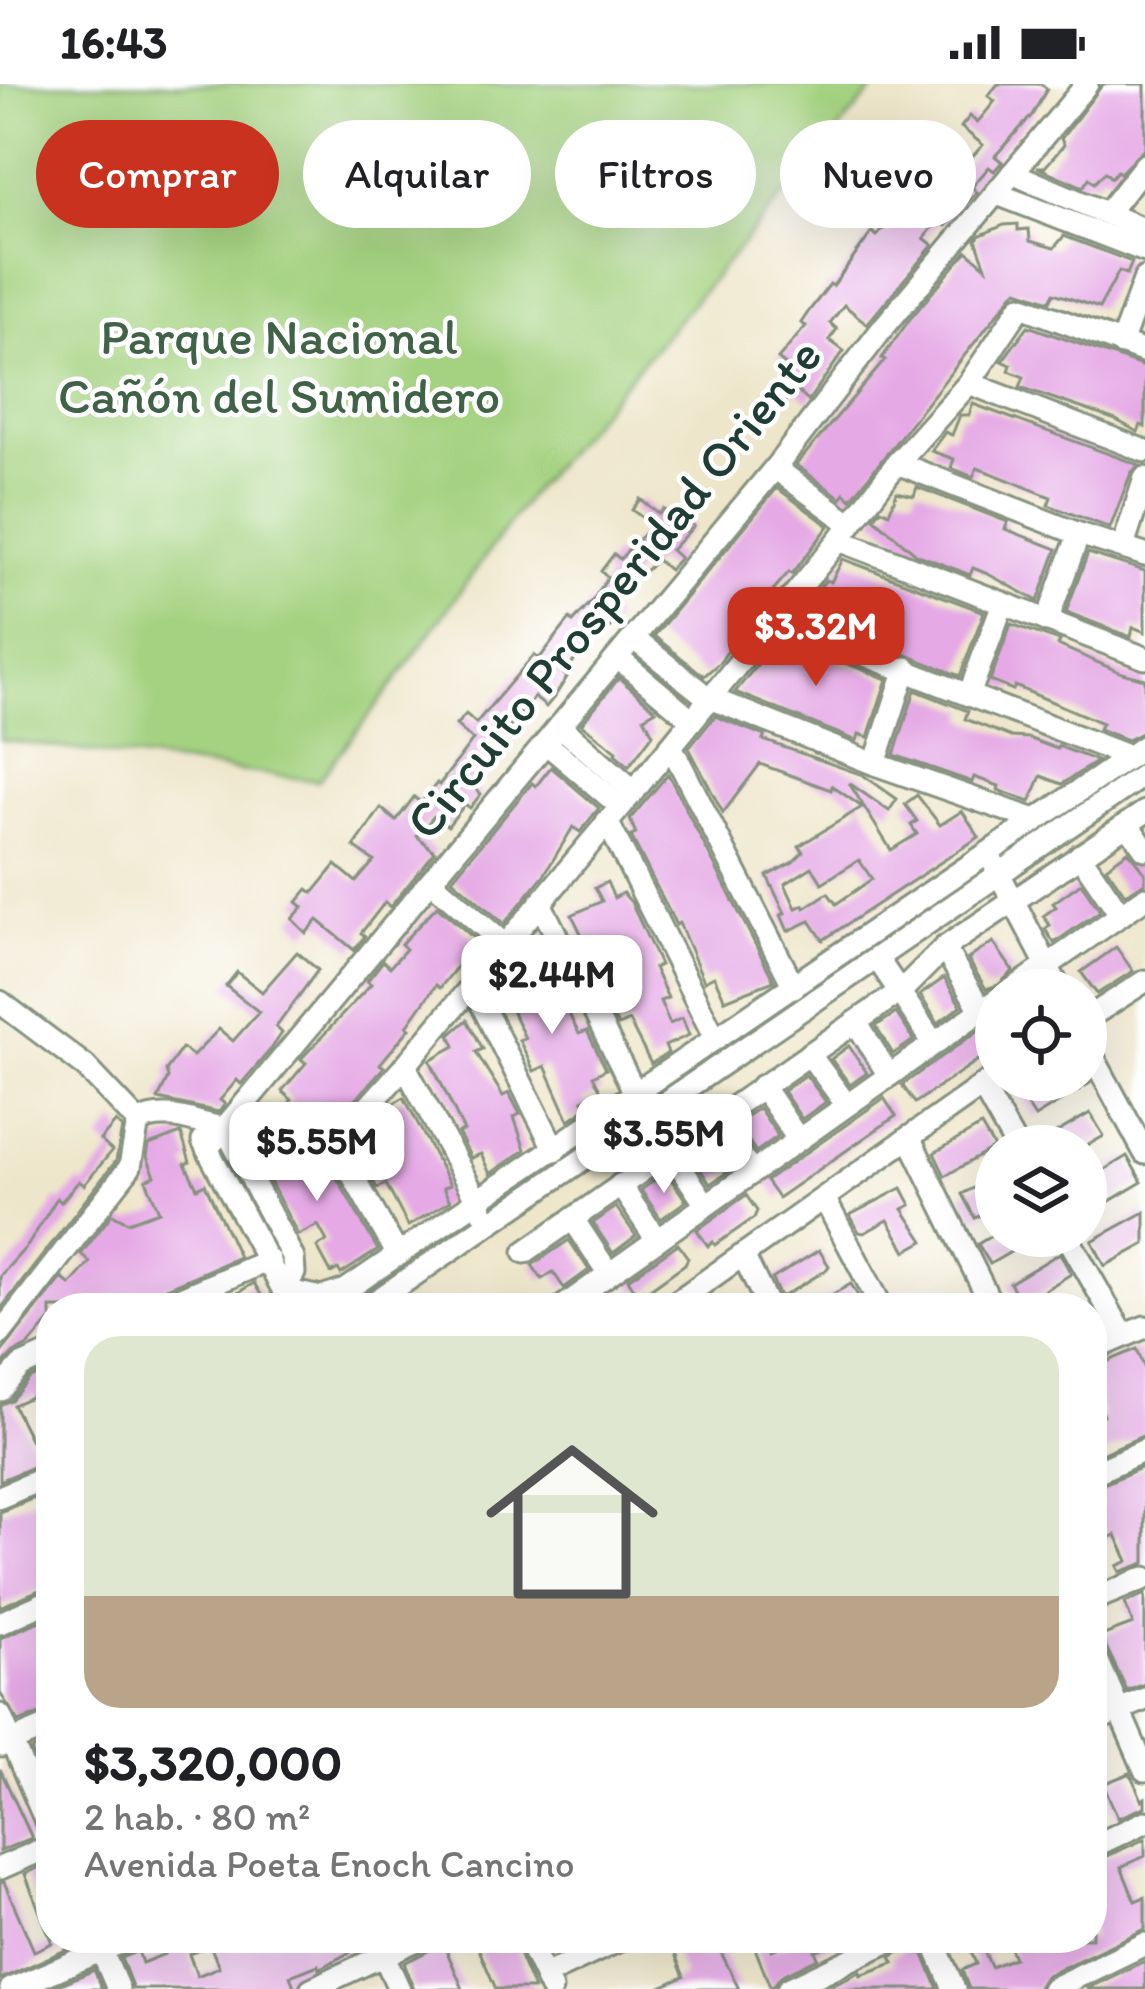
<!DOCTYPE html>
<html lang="es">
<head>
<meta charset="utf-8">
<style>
  :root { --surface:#fff; --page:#f2f2f2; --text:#202124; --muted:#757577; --line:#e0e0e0; --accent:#c8321e }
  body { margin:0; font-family:Itim,sans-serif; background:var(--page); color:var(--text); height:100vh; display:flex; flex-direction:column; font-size:45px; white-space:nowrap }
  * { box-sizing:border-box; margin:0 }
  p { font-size:39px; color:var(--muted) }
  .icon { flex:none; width:66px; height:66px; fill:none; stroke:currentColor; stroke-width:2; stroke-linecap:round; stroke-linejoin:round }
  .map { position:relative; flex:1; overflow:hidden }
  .sheet { position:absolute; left:36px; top:1209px; width:1071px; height:660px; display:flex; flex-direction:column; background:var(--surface); border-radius:48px; box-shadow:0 12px 48px #0002 }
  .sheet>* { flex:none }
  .hud { position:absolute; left:36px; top:36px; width:1074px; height:108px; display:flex; gap:24px }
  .controls { position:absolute; left:975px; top:885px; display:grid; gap:24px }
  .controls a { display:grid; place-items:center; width:132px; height:132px; border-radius:50%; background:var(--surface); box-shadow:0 12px 48px #0002; font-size:60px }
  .price { position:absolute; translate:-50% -102px; padding:0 27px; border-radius:24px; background:#fff; color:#222; font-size:39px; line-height:78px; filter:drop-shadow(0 3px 6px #0008) }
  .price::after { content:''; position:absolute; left:50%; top:72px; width:36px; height:27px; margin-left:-18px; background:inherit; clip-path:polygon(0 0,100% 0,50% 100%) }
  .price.active { background:var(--accent); color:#fff }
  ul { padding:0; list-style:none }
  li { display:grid; align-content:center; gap:24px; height:636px; padding:0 48px }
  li+li { border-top:3px solid var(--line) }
  li span { display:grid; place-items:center; height:372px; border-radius:36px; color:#555 }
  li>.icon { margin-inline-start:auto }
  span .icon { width:216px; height:216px; fill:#fffc; stroke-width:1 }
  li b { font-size:51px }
  .pill { padding:0 42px; border-radius:54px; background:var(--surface); box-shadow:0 12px 48px #0002; font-size:42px; line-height:108px }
  .pill.active { background:var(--accent); color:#fff }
  .status { display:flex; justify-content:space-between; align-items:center; height:84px; padding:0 60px; background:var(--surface); direction:ltr }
  .status svg { height:33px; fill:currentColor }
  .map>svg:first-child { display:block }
  .green { fill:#a4d280; stroke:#62885a; stroke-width:3 }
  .building { fill:#e5a9e5; fill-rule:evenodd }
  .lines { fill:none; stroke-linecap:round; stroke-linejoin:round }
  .minor-casing { stroke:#86927f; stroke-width:27 }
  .minor { stroke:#fff; stroke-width:21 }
  .labels { text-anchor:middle; stroke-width:9; stroke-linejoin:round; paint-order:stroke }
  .park-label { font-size:51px; fill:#406247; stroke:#fff }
  .street-label { font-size:51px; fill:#1f3d34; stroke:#fff }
</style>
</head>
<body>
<div class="status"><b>16:43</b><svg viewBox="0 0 49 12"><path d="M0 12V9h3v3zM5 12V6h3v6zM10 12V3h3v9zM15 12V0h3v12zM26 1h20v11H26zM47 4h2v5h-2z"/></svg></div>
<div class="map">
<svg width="1145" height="1905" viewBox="0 0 1145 1905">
  <rect width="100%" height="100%" fill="#fff"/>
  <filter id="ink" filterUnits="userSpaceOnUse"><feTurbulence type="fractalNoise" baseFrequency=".00833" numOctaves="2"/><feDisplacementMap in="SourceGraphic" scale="24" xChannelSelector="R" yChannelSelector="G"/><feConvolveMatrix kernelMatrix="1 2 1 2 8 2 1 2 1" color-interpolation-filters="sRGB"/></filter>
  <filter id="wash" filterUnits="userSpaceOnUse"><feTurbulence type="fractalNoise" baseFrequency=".004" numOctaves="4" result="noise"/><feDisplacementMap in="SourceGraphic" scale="48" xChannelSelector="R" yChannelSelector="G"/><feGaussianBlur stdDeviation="2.7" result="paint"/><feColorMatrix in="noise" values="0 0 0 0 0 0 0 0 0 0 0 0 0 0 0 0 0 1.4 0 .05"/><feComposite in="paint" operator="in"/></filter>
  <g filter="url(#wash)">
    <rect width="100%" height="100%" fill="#eee6ca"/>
    <polygon class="green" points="0,0 878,0 530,410 392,602 318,697 0,656"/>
    <g id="blocks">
      <g class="building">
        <polygon points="998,0 1041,0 1047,5 1032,31 995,72 1002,78 994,87 989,83 972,103 977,108 946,142 939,136 924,154 933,161 867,240 844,221 830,239 837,245 829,256 844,267 808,317 795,305 785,317 776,309 793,287 778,275 806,242 801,239 809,227 830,200 833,202 872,148 877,152 895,132 890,128 909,102 930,119 945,100 912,73 922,62 956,90 983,61 961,43 970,32 977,39 995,17 988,12"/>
        <polygon points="1103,0 1145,0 1145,64 1120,89 1117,87 1111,94 1105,88 1094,99 1089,94 1083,103 1037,83 1045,83 1064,61 1061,55"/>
        <polygon points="1018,140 1018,146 1029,145 1030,157 1054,164 1064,152 1132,178 1127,190 1119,187 1099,224 1054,209 1050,217 1018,206 1013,210 851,415 845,409 841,414 796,381 885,276 882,274 910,235 967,167 986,183 976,156 979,152 1004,141"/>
        <polygon points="1028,242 1145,283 1145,343 1141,341 1138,348 1116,336 1020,303 1024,293 1009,287 1011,281 1002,277"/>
        <polygon points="973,320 1139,381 1131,389 1110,444 1048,421 1051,413 991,389 977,384 973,393 951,384 954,375 931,367 945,348 952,351 960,331 969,331"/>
        <polygon points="917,403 1008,438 1005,445 1057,465 1038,517 988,490 973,484 970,491 916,470 874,434 881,425 889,429 897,408 914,412"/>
        <polygon points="777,404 829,442 792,490 789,488 747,536 721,577 704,592 654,552"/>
        <polygon points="640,415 659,430 663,425 675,435 681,429 694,442 671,466 680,474 669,486 657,476 642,490 637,485 607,528 616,536 604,550 599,546 584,564 564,590 567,593 555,612 546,623 534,613 499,656 504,660 470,700 481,710 470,724 465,720 448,742 434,732 417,752 435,768 390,823 385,818 361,849 365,852 354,866 318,836 306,849 292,835 303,823 297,818 308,805 313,809 336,781 356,798 374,777 354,763 381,724 396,737 414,713 421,719 437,699 439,701 473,656 456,641 466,630 476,639 534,571 539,575 570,535 573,538 593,516 608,493 601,487 614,470 620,475 652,441 632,426"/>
        <polygon points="1088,469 1145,487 1145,548 1133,543 1131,553 1066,528"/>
        <polygon points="843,475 984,528 960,592 822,538 824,532 802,524 826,496 831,498"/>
        <polygon points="1011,540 1060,557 1058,561 1122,589 1145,595 1145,647 1127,656 1099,645 1102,639 1015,602 1013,606 990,597"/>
        <polygon points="779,554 887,595 868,653 859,650 857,657 735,608"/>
        <polygon points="619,594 656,626 644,633 653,650 629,682 615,670 617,667 581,640"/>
        <polygon points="915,606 968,627 965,635 1011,653 1028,654 1057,665 1058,662 1097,677 1062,700 1041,692 1030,718 998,706 999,702 974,693 972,698 894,671"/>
        <path d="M715,632L765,652L763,656L863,691L897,715L889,727L849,699L891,766L917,750L911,741L917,737L905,720L917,711L940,741L962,727L979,753L823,856L810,837L788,847L781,831L785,829L767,792L793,778L803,768L799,762L862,723L832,702L831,706L760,680L723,729L689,664ZM859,776L872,795L836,820L828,809L805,824L804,821L796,824L785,800L812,783L822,799Z"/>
        <polygon points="551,683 599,724 580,748 573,743 544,791 504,840 452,795 532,699 536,702"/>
        <polygon points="668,690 774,897 725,916 714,892 704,897 679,839 676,841 631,752 636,750 630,735"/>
        <polygon points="1128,767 1145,789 1145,799 1125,810 1106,783"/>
        <polygon points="607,798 614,814 623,809 631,818 660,881 654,884 668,914 660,917 670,940 682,934 689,951 665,962 668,969 651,980 629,937 618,942 585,876 592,872 572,831 602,817 595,804"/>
        <polygon points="1081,799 1100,827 1054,859 1045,845 1050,841 1043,832 1056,823 1053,819"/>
        <polygon points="437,822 483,862 466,886 459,880 440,904 436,901 407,942 410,944 380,980 384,983 329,1045 306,1025 293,1040 281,1028 292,1016 282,1007 306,979 301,975 371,900 367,897 383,877 390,883 406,865 401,860"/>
        <polygon points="993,858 1013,887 998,901 986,905 968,875"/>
        <polygon points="1116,863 1133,887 1097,910 1081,888"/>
        <polygon points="297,868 318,886 276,943 282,949 271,965 241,1000 237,996 220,1016 225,1020 219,1028 158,1015 168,994 166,986 182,964 193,972 219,945 233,957 259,928 226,902 237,888 262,908"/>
        <polygon points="532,870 545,908 555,903 579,950 587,947 606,985 593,992 601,1007 583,1016 587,1024 569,1036 545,982 534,987 519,956 525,954 497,895 518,884 515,879"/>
        <polygon points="944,894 961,922 938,939 920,911"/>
        <polygon points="896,929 914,956 893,970 876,942"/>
        <polygon points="996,934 996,964 915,1019 902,1001"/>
        <polygon points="467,936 483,965 476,968 503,1012 509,1009 520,1030 514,1033 525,1066 490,1090 481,1070 471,1074 458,1049 464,1047 430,976 455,962 450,951"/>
        <polygon points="849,962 867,989 850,1001 831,975"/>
        <polygon points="806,991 826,1018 802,1035 783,1007"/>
        <polygon points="1043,996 1088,996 1090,999 1035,1033 1020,1010"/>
        <polygon points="404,1013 450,1101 443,1104 450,1117 408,1142 386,1100 377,1104 360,1073 368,1070 361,1054 369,1045 392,1035 389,1022"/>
        <polygon points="884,1014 896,1032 778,1114 766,1097"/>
        <polygon points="759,1024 778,1052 756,1068 736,1039"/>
        <polygon points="1090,1029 1104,1052 1086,1062 1034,1062"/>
        <polygon points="116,1038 122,1044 116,1077 0,1226 0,1192 28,1161 57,1114 61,1118 79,1097 84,1101 112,1067 100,1056"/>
        <polygon points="981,1042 994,1064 945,1092 934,1069"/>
        <polygon points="181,1049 190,1078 185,1080 197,1104 205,1100 239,1173 152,1210 144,1219 132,1224 51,1224 51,1236 28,1262 14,1269 0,1283 0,1270 62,1194 70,1201 90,1178 81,1170 112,1130 128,1138 159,1127 146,1096 155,1092 147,1073 149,1061"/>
        <polygon points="294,1051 310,1081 325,1073 378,1166 341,1190 338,1185 331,1189 317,1163 327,1157 318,1141 298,1151 256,1071"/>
        <polygon points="713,1058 732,1085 710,1100 691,1071"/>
        <polygon points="1127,1072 1142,1098 1086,1131 1086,1097"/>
        <polygon points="666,1088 686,1117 661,1135 641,1106"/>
        <polygon points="996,1092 996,1123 975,1134 962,1110"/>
        <polygon points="902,1104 911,1121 903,1125 924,1157 906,1167 888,1136 864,1149 859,1148 850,1131"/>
        <polygon points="746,1111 757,1127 754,1134 715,1161 713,1158 708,1162 697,1146"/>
        <polygon points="616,1123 636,1152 613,1169 593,1139"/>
        <polygon points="1145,1128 1145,1160 1105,1182 1092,1157"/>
        <polygon points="991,1152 1038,1152 990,1180 978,1160"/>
        <polygon points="569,1156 589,1186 564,1204 553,1188 542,1195 532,1181"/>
        <polygon points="678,1160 688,1174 685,1180 646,1208 643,1205 637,1209 628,1195"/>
        <polygon points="819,1166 829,1182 826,1186 784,1212 779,1211 772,1195"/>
        <polygon points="1060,1169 1071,1190 1022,1220 1010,1199"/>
        <polygon points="254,1199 269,1224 199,1224 227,1210 229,1214"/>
        <polygon points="851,1200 861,1217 855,1224 808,1224"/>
        <polygon points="1137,1265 1145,1285 1145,1351 1092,1374 1092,1337 1103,1331 1092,1300 1092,1284"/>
        <polygon points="51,1285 51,1349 35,1311 13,1321 42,1379 0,1397 0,1321 11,1316 30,1294"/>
        <polygon points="1145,1382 1145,1479 1120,1488 1117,1482 1128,1477 1116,1451 1092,1460 1092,1405"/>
        <polygon points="51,1407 51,1501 0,1523 0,1428"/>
        <polygon points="1145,1510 1145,1600 1127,1607 1101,1552 1133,1540 1125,1519"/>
        <polygon points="51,1532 51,1626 19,1638 0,1609 0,1554"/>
        <polygon points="51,1657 51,1711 31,1666"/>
        <polygon points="0,1685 32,1754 0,1767"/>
        <polygon points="1130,1689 1142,1716 1145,1714 1145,1723 1118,1734 1103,1700"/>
        <polygon points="1145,1755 1145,1772 1121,1783 1135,1817 1145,1813 1145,1845 1045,1892 1037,1905 969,1905 962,1886 976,1880 966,1854 979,1854 991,1883 1014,1874 1006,1854 1092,1854 1092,1779"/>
        <polygon points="51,1778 51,1854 77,1854 79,1860 0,1895 0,1799 4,1798 34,1867 52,1859 25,1790"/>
        <path d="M158,1854H333L335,1859L345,1854L350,1868L319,1885L318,1881L290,1892L295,1905H133L121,1874L138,1867L142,1879L165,1870ZM210,1861L219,1883L197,1892L189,1870Z"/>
        <polygon points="436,1854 441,1854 463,1905 414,1905 404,1879 428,1867"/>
        <polygon points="474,1854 512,1854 534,1905 496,1905"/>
        <polygon points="692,1854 714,1854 739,1905 656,1905 684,1893 672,1862"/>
        <polygon points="751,1854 767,1854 772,1866 800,1854 845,1854 815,1867 818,1874 781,1892 771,1905"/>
        <polygon points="911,1854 917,1854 938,1905 823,1905 860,1888 861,1891 894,1879 891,1873 908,1863"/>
        <polygon points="1145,1877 1145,1905 1086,1905"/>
        <polygon points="94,1886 102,1905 49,1905"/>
      </g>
    </g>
  </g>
  <g filter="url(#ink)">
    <use href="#blocks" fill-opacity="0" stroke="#86927f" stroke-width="3"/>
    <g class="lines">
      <defs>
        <g id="minor">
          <polyline points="1012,89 1145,146"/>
          <polyline points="997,110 1145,167"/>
          <polyline points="1107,129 1145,81"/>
          <polyline points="1121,260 1145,194"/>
          <polyline points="969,299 1145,367"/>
          <polyline points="897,379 1079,450 1145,471"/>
          <polyline points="775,384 851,440"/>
          <polyline points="839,456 1145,574"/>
          <polyline points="1123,463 1145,394"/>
          <polyline points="774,536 1130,673"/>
          <polyline points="1047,537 1079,450"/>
          <polyline points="633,554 707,613 875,680 1035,736"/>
          <polyline points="618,574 691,635"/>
          <polyline points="969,611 1003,519"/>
          <polyline points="560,642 633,706"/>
          <polyline points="547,660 620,722"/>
          <polyline points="671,662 794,903"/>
          <polyline points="875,680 906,584"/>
          <polyline points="607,737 715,954"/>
          <polyline points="1127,740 1145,765"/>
          <polyline points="1080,771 1121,831"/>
          <polyline points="993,778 1060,906"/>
          <polyline points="431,797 505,861"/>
          <polyline points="540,819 635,1009"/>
          <polyline points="944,864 981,926"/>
          <polyline points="877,874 933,958"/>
          <polyline points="472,901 555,1066"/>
          <polyline points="1012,906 1145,814"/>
          <polyline points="0,918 85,982 138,1038"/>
          <polyline points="1086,935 1145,897"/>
          <polyline points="856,938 888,990"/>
          <polyline points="1086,960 1145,1069"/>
          <polyline points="809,970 846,1020"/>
          <polyline points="405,982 483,1128"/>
          <polyline points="762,1002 798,1055"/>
          <polyline points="982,1002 1016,1062"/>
          <polyline points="715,1035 752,1088"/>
          <path d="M138,1038C168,1023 194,1040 225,1044L293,1174L294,1189L284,1206"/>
          <polyline points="909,1053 993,1224"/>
          <polyline points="203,1057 293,1224"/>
          <polyline points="207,1065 775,384 883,244 1087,0"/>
          <polyline points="670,1067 706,1121"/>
          <polyline points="620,1101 657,1156"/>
          <polyline points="824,1114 882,1224"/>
          <polyline points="573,1135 609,1190"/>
          <polyline points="1067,1152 1124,1252"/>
          <polyline points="525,1168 902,906 944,864 1145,728"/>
          <polyline points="398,1171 335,1060 405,982 671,662 839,456 897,379 969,299 1021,222 1145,268"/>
          <polyline points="743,1171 769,1224"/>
          <polyline points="284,1206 321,1214 346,1206 1145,662"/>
          <polyline points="158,1224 269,1176"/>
          <polyline points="366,1224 1145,690"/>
          <polyline points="561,1224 996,916"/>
          <polyline points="668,1224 996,992"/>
          <polyline points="0,1250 130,1083 138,1038"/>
          <polyline points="1092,1266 1145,1243"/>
          <polyline points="0,1306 21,1282 51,1269"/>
          <polyline points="1092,1390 1145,1366"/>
          <polyline points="0,1413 51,1391"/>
          <polyline points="1092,1516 1145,1494"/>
          <polyline points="0,1539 51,1516"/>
          <polyline points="1092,1564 1145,1686"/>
          <polyline points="0,1631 51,1749"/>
          <polyline points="1092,1638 1145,1615"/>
          <polyline points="1,1662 51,1641"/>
          <polyline points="1092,1763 1145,1738"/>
          <polyline points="0,1784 51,1762"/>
          <polyline points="376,1854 399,1905"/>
          <polyline points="527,1854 551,1905"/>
          <polyline points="932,1854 954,1905"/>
          <polyline points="97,1856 118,1905"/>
          <polyline points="545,1891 624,1854"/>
          <polyline points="11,1905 131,1854"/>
          <polyline points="311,1905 421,1854"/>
          <polyline points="788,1905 896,1854"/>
          <polyline points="1052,1905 1145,1860"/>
        </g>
      </defs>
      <use href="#minor" class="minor-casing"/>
      <use href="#minor" class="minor"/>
    </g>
  </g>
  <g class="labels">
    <g class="park-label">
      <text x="279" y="270">Parque Nacional<tspan x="279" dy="59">Cañón del Sumidero</tspan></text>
    </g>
    <g class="street-label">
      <text transform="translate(613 504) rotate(-51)" y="18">Circuito Prosperidad Oriente</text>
    </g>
  </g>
</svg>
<div class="controls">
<a><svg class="icon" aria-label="locate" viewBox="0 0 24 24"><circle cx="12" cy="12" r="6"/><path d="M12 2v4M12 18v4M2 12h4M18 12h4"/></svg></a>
<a><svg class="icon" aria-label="layers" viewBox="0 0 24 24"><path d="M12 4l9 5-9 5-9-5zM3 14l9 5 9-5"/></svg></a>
</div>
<b class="price active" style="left:816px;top:605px">$3.32M</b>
<b class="price" style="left:552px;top:953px">$2.44M</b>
<b class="price" style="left:664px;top:1112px">$3.55M</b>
<b class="price" style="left:317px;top:1120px">$5.55M</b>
<div class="hud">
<a class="pill active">Comprar</a>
<a class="pill">Alquilar</a>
<a class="pill">Filtros</a>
<a class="pill">Nuevo</a>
</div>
<section class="sheet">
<ul>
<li><span style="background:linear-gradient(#dfe7d0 70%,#b9a48a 0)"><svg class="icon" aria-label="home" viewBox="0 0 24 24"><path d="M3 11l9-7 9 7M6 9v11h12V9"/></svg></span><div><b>$3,320,000</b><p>2 hab. · 80 m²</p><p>Avenida Poeta Enoch Cancino</p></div></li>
</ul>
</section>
</div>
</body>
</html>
